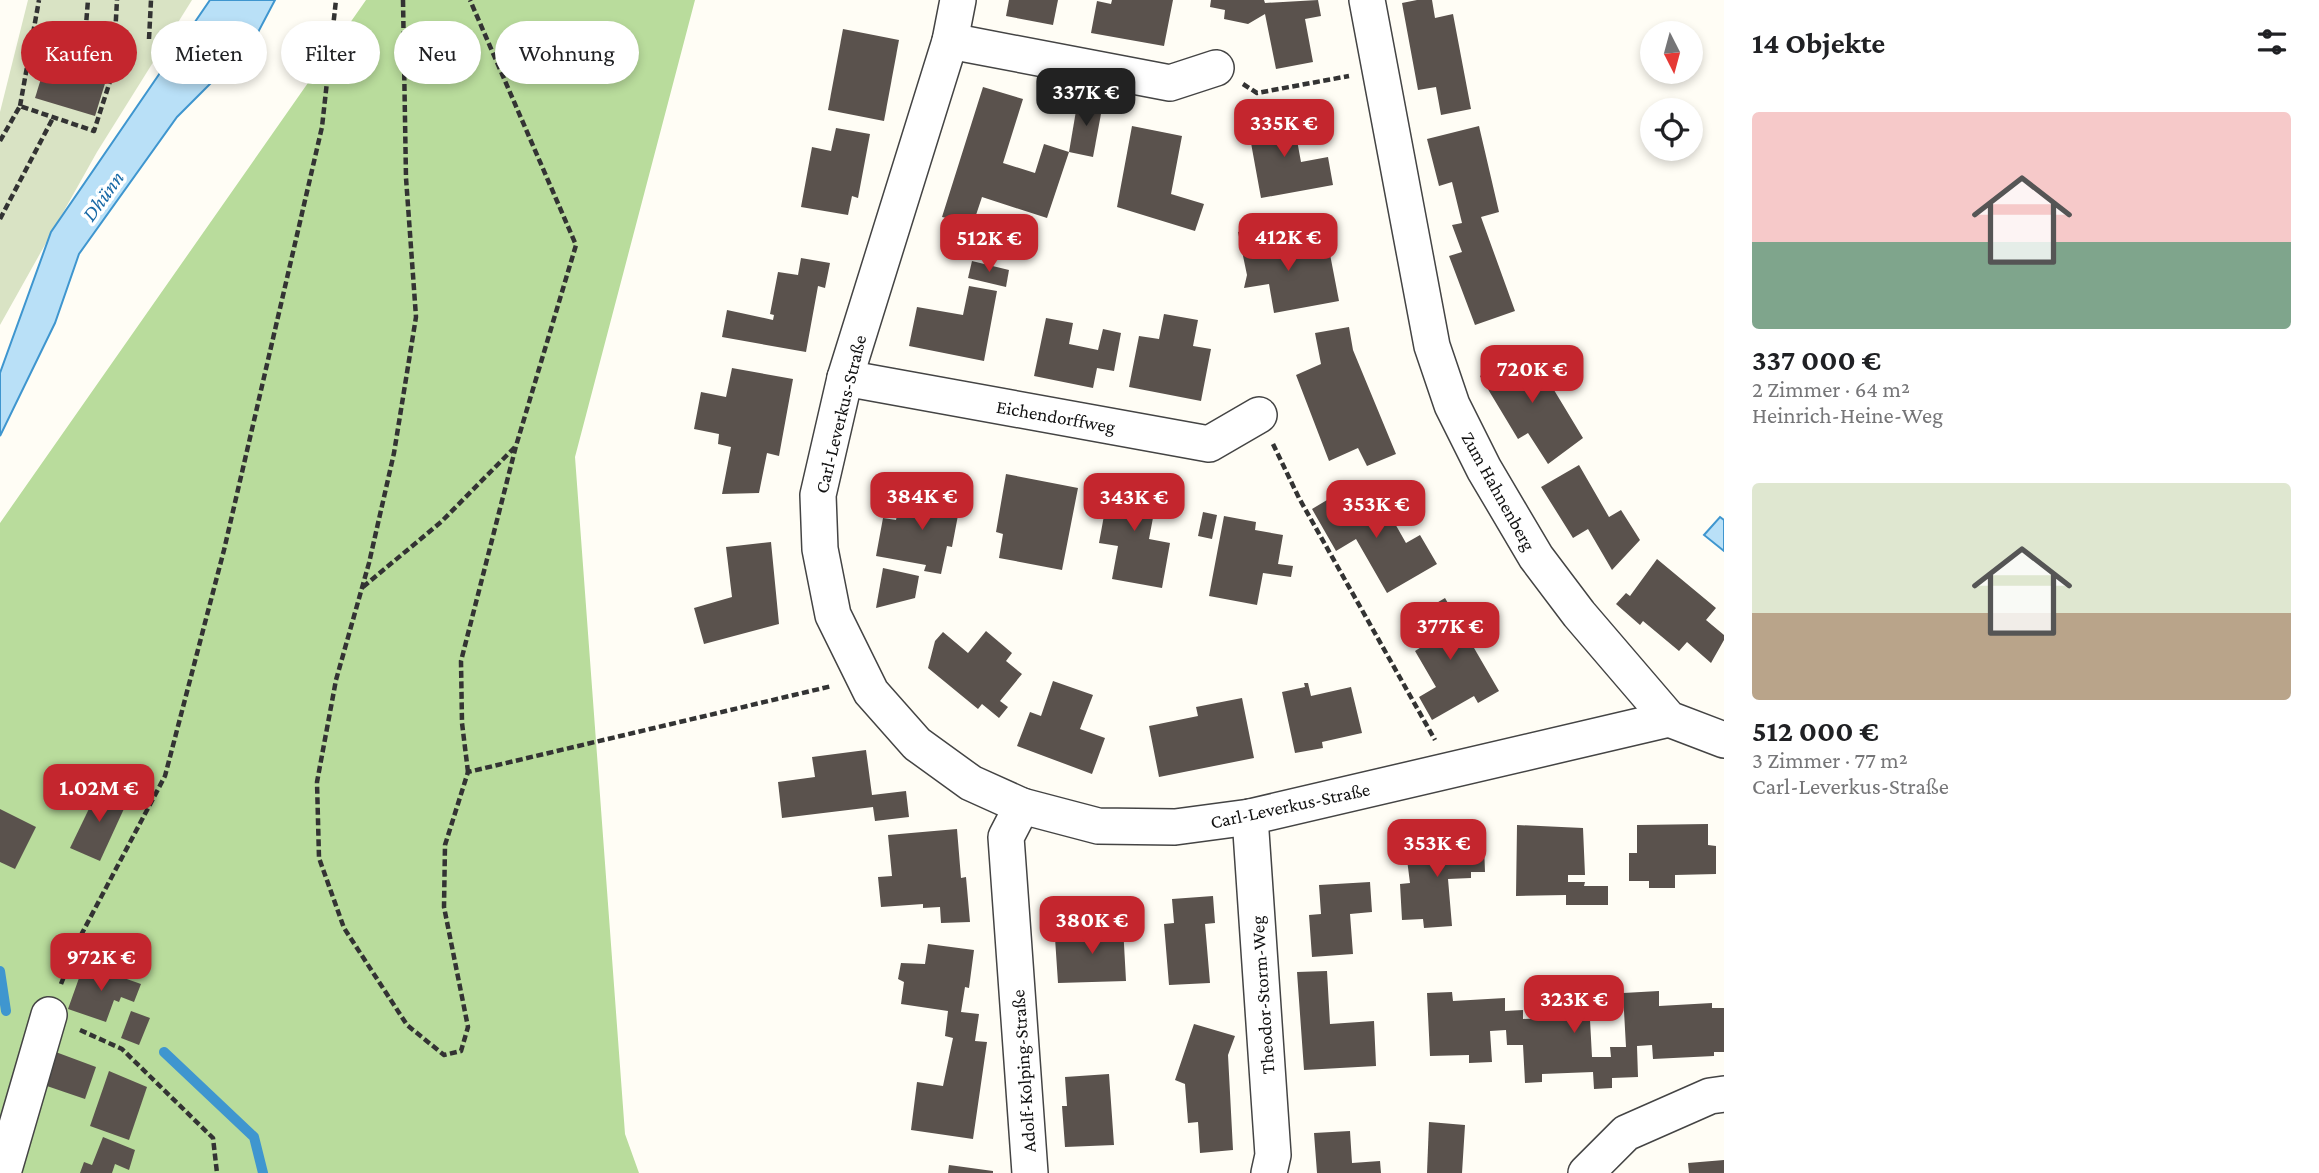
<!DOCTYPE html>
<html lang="de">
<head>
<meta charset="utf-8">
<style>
  :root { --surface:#fff; --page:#f6f6f6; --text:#202124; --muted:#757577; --accent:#c4262e }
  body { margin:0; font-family:"Crimson Pro",serif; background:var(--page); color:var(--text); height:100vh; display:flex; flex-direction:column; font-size:26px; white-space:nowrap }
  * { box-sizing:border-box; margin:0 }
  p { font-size:23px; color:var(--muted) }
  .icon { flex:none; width:38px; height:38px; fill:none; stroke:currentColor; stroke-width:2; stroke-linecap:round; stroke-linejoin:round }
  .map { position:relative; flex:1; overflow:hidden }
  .panel { display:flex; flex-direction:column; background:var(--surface); width:595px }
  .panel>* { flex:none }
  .guide { position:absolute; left:21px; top:21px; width:665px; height:63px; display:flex; gap:14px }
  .needle { width:46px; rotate:174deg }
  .buttons { position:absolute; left:1640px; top:21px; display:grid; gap:14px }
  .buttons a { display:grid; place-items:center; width:63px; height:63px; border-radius:50%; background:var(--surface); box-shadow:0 4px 10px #0003; font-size:35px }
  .price { position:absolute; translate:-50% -60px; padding:0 16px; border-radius:14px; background:var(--accent); color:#fff; font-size:23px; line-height:46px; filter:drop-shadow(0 2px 4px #0008) }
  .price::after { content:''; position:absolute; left:50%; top:42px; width:21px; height:16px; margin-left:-10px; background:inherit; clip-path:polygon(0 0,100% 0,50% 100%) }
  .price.current { background:#222; color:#fff }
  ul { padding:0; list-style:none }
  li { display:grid; align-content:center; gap:14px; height:371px; padding:0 28px }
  li span { display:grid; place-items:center; height:217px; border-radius:7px; color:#555 }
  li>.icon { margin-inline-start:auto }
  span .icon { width:126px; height:126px; fill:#fffc; stroke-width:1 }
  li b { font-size:30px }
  h2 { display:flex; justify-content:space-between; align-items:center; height:84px; padding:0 28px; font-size:30px }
  .chip { padding:0 24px; border-radius:32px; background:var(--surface); box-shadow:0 4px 10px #0003; font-size:24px; line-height:63px }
  .chip.current { background:var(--accent); color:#fff }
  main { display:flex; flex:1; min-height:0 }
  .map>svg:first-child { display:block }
  .forest { fill:#b9dc9c }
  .cemetery { fill:#d9e3c4 }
  .water { fill:#b9e0f7; stroke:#3f96cf; stroke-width:2 }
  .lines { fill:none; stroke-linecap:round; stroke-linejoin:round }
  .stream { stroke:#3f96cf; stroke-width:10 }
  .building { fill:#5a524d }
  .minor-casing { stroke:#444; stroke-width:38 }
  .path { stroke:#333; stroke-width:4.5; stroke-dasharray:7 3.5; stroke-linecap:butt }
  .minor { stroke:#fff; stroke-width:35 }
  .labels { text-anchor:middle; stroke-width:7; stroke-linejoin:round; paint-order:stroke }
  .street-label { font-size:19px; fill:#111; stroke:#fff }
  .water-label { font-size:21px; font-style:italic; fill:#1768a6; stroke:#fff }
</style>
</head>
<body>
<main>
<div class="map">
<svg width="1724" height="1173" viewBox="0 0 1724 1173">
  <rect width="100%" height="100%" fill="#fffdf5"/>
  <polygon class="forest" points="366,0 695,0 575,457 625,1134 639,1173 0,1173 0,523"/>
  <polygon class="cemetery" points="28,0 192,0 97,152 0,325 0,112"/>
  <g class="water">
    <polygon points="210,0 275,0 254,40 177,117 79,254 55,323 0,436 0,373 51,232"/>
    <polygon points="1720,517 1724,520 1724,551 1704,535"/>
  </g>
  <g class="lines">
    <g class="stream">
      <polyline points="0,971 6,1011"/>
      <polyline points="164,1052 254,1137 263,1173"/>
    </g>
  </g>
  <g class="building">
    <polygon points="1009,0 1058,0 1053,25 1006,16"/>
    <polygon points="1112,0 1173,0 1164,46 1091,33 1097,1 1111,4"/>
    <polygon points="1211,0 1264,0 1265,3 1318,0 1321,16 1305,19 1313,62 1276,69 1265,14 1248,24 1224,19 1225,10 1210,7"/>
    <polygon points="1417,0 1432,0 1435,18 1453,14 1471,109 1441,115 1436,87 1418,90 1402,3"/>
    <polygon points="843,29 899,40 884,121 828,110"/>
    <polygon points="47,59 107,77 95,116 35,98"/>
    <polygon points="983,87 1023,99 1003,163 1035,173 1044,144 1069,152 1047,218 982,197 973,224 942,217"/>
    <polygon points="1078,99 1103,103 1093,157 1069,152"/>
    <polygon points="1292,113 1301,162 1328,157 1333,185 1261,198 1247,121"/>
    <polygon points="1132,126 1182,136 1171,194 1204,204 1195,231 1117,207"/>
    <polygon points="1479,126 1499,212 1481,217 1515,311 1475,325 1449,256 1462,252 1452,225 1462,223 1452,182 1439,186 1427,139"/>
    <polygon points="836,128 870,134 858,198 852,196 848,215 801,207 812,147 831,151"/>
    <polygon points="1262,227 1266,246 1292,241 1295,255 1329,249 1339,301 1274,313 1269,284 1244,288 1247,275 1238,232"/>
    <polygon points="801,258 830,263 825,288 818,286 806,352 722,337 727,310 773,320 774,315 770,314 778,272 798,275"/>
    <polygon points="972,261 1009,270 1006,287 968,278"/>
    <polygon points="969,286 997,291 984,361 909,346 917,307 963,315"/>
    <polygon points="1164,314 1198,320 1193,346 1211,349 1201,401 1129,387 1139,336 1159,339"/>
    <polygon points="1046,318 1073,323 1069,344 1098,350 1103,329 1121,333 1114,371 1097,368 1093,388 1034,376"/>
    <polygon points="1349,327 1353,350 1396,454 1367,466 1358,448 1329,461 1296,375 1321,364 1315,333"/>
    <polygon points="1528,347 1583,438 1548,464 1528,433 1518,439 1480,376"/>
    <polygon points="732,368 793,379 779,456 767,453 759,493 722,494 731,447 718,444 719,434 694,429 701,392 726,397"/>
    <polygon points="1579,465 1609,517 1621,510 1640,540 1612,570 1588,529 1573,538 1541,487"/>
    <polygon points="1006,474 1078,488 1062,570 999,558 1003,534 996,532"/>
    <polygon points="1111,477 1159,486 1149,539 1170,543 1162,588 1112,579 1118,546 1099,543"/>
    <polygon points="932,488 962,494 952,547 947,546 941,574 924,571 926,565 876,556 883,518 896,520 899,506 927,512"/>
    <polygon points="1377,492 1406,543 1420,535 1437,564 1387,593 1356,539 1336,551 1312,509 1332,497 1341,512"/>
    <polygon points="1203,512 1217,515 1212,539 1198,536"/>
    <polygon points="1224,516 1256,522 1255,530 1283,535 1278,564 1293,566 1291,577 1263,573 1257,605 1209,596"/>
    <polygon points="771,542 779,624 704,644 694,608 732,597 726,547"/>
    <polygon points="1657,559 1716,608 1706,620 1724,635 1724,640 1711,663 1687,642 1679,651 1643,621 1640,625 1616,604 1626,593 1630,596"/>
    <polygon points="883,568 919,576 915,598 876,608"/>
    <polygon points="1445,598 1499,691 1478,703 1474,696 1432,720 1419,697 1436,687 1415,651 1426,644 1411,618"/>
    <polygon points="986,631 1012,653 1006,661 1022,674 1000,701 1008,707 999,718 982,704 978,709 928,668 935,641 943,632 968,653"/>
    <polygon points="1053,681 1093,695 1080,729 1105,738 1092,774 1017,746 1030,712 1041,716"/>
    <polygon points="1304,683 1308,683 1311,696 1351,687 1362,733 1322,742 1323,748 1295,753 1282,692 1305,687"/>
    <polygon points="1242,698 1254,758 1159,777 1149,726 1198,716 1196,707"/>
    <polygon points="866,750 872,795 906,791 909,817 875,821 873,807 782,818 778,782 815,777 812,757"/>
    <polygon points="100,786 128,800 100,861 70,848"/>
    <polygon points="0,809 36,827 15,869 0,862"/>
    <polygon points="1708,824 1708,845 1716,846 1716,874 1675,875 1675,888 1649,888 1649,881 1629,881 1629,853 1637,853 1637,825"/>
    <polygon points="1517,825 1583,828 1585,875 1568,875 1568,882 1585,882 1584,886 1608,886 1608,905 1566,905 1566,895 1516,896"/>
    <polygon points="957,829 961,878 966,877 970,922 941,923 940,907 923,908 923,904 881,907 878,877 892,876 888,835"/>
    <polygon points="1468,841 1469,846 1484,845 1485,872 1471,872 1471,878 1448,879 1452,926 1424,928 1423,919 1402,920 1400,884 1410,883 1405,844"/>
    <polygon points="1370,882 1372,912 1350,914 1353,954 1312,957 1309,915 1321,914 1319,885"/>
    <polygon points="1213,896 1215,923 1205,924 1210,983 1169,985 1164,924 1174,923 1172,899"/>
    <polygon points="1086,925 1090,925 1090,928 1123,926 1126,981 1058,983 1055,938 1087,936"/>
    <polygon points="928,944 974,950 969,988 965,987 961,1012 979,1014 975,1041 987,1042 973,1139 911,1130 917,1082 943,1086 953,1038 945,1036 948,1011 901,1004 904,982 898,979 901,963 925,964"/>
    <polygon points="84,964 141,984 134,1002 121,997 119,1002 114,1000 106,1022 68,1009"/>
    <polygon points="1327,971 1330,1024 1374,1021 1376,1066 1304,1070 1297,972"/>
    <polygon points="1659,991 1659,1006 1712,1003 1712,1008 1724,1008 1724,1052 1714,1052 1714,1056 1653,1059 1652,1045 1637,1046 1638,1077 1612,1078 1612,1088 1594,1089 1593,1072 1542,1074 1542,1082 1525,1083 1523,1045 1507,1045 1506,1030 1490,1031 1492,1062 1469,1063 1469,1055 1430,1056 1427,993 1452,992 1453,1001 1505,998 1505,1011 1523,1010 1523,1019 1565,1017 1565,1021 1590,1020 1592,1057 1611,1057 1610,1047 1626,1047 1623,993"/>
    <polygon points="131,1011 150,1018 139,1045 121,1038"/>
    <polygon points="1194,1024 1235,1036 1228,1055 1233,1150 1200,1153 1198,1122 1188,1123 1185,1084 1175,1080"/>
    <polygon points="53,1051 96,1067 85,1099 41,1084"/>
    <polygon points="109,1071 147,1087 129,1140 90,1126"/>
    <polygon points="1109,1074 1114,1145 1065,1147 1062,1106 1067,1106 1065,1077"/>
    <polygon points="1429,1122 1465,1125 1462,1173 1427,1173"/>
    <polygon points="1350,1131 1352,1163 1380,1161 1381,1173 1317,1173 1314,1133"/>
    <polygon points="103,1137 135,1150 129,1170 115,1164 112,1173 80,1173 84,1162 92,1165"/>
    <polygon points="1724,1160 1724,1173 1689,1173 1688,1163"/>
    <polygon points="949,1165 993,1171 993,1173 948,1173"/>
  </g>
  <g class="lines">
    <defs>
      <g id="minor">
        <polyline points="958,0 950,41 845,378 818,495 820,549 833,615 871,692 917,744 971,783 1022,806 1098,826 1175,827 1250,817 1669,719"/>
        <polyline points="1367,0 1432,346 1452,405 1484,469 1536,557 1579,614 1669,719 1724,740"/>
        <polyline points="950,41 1170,83 1216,68"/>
        <polyline points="845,378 1209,444 1259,415"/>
        <polyline points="1022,806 1006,837 1030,1173"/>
        <polyline points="1250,817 1273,1155 1269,1173"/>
        <polyline points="3,1173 49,1015"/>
        <polyline points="1586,1173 1626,1133 1710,1096 1724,1094"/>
      </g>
    </defs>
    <use href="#minor" class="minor-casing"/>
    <g class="path">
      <polyline points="403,0 406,178 416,317 394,453 369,563 336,680 317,782 319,858 344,928 407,1025 444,1055 461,1051 468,1027 444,907 445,845 468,772 832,686"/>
      <polyline points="149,39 151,0"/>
      <polyline points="30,47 113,72"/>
      <polyline points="83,62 88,0"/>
      <polyline points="1243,84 1257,93 1349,76"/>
      <polyline points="20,106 39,0"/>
      <polyline points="0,141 20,106 94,131 113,72 117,0"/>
      <polyline points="0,219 53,118"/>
      <polyline points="1273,444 1299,498 1435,740"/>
      <polyline points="363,587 441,522 516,446"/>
      <polyline points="468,772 462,723 461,661 516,446 576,245 470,0"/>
      <polyline points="61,984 80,937 165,776 224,550 322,127 336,0"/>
      <polyline points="80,1030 122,1049 213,1138 217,1173"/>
    </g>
    <use href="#minor" class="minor"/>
  </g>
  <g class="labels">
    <g class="street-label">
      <text transform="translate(840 414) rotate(-76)" y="7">Carl-Leverkus-Straße</text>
      <text transform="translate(1056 416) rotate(10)" y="7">Eichendorffweg</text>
      <text transform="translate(1499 491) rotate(61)" y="7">Zum Hahnenberg</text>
      <text transform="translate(1290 805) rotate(-12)" y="7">Carl-Leverkus-Straße</text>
      <text transform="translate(1262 995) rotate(-94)" y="7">Theodor-Storm-Weg</text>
      <text transform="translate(1023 1071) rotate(-94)" y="7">Adolf-Kolping-Straße</text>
    </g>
    <g class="water-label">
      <text transform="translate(103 196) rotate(-54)" y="7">Dhünn</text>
    </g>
  </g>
</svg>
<div class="buttons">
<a><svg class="needle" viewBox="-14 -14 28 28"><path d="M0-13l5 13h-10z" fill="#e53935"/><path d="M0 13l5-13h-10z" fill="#757577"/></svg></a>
<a><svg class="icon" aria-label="locate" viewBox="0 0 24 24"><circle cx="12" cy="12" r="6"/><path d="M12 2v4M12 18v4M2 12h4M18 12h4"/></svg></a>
</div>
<b class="price current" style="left:1086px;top:128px">337K €</b>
<b class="price" style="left:1284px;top:159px">335K €</b>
<b class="price" style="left:1288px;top:273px">412K €</b>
<b class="price" style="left:989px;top:274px">512K €</b>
<b class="price" style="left:1532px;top:405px">720K €</b>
<b class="price" style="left:922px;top:532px">384K €</b>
<b class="price" style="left:1134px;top:533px">343K €</b>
<b class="price" style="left:1376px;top:540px">353K €</b>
<b class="price" style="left:1450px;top:662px">377K €</b>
<b class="price" style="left:99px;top:824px">1.02M €</b>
<b class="price" style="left:1437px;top:879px">353K €</b>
<b class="price" style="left:1092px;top:956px">380K €</b>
<b class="price" style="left:101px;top:993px">972K €</b>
<b class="price" style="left:1574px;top:1035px">323K €</b>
<div class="guide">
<a class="chip current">Kaufen</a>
<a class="chip">Mieten</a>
<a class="chip">Filter</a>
<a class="chip">Neu</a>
<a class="chip">Wohnung</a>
</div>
</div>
<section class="panel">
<h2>14 Objekte<svg class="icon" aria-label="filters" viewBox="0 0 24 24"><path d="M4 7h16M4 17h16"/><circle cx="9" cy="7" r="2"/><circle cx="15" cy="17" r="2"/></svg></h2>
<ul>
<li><span style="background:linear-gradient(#f6c9c9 60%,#7fa58c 0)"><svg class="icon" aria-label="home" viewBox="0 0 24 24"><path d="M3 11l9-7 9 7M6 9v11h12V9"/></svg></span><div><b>337 000 €</b><p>2 Zimmer · 64 m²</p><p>Heinrich-Heine-Weg</p></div></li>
<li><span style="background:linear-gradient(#dfe7d0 60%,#b9a48a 0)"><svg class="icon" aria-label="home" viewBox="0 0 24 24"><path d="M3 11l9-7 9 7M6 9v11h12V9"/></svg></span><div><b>512 000 €</b><p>3 Zimmer · 77 m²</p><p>Carl-Leverkus-Straße</p></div></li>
</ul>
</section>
</main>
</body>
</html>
